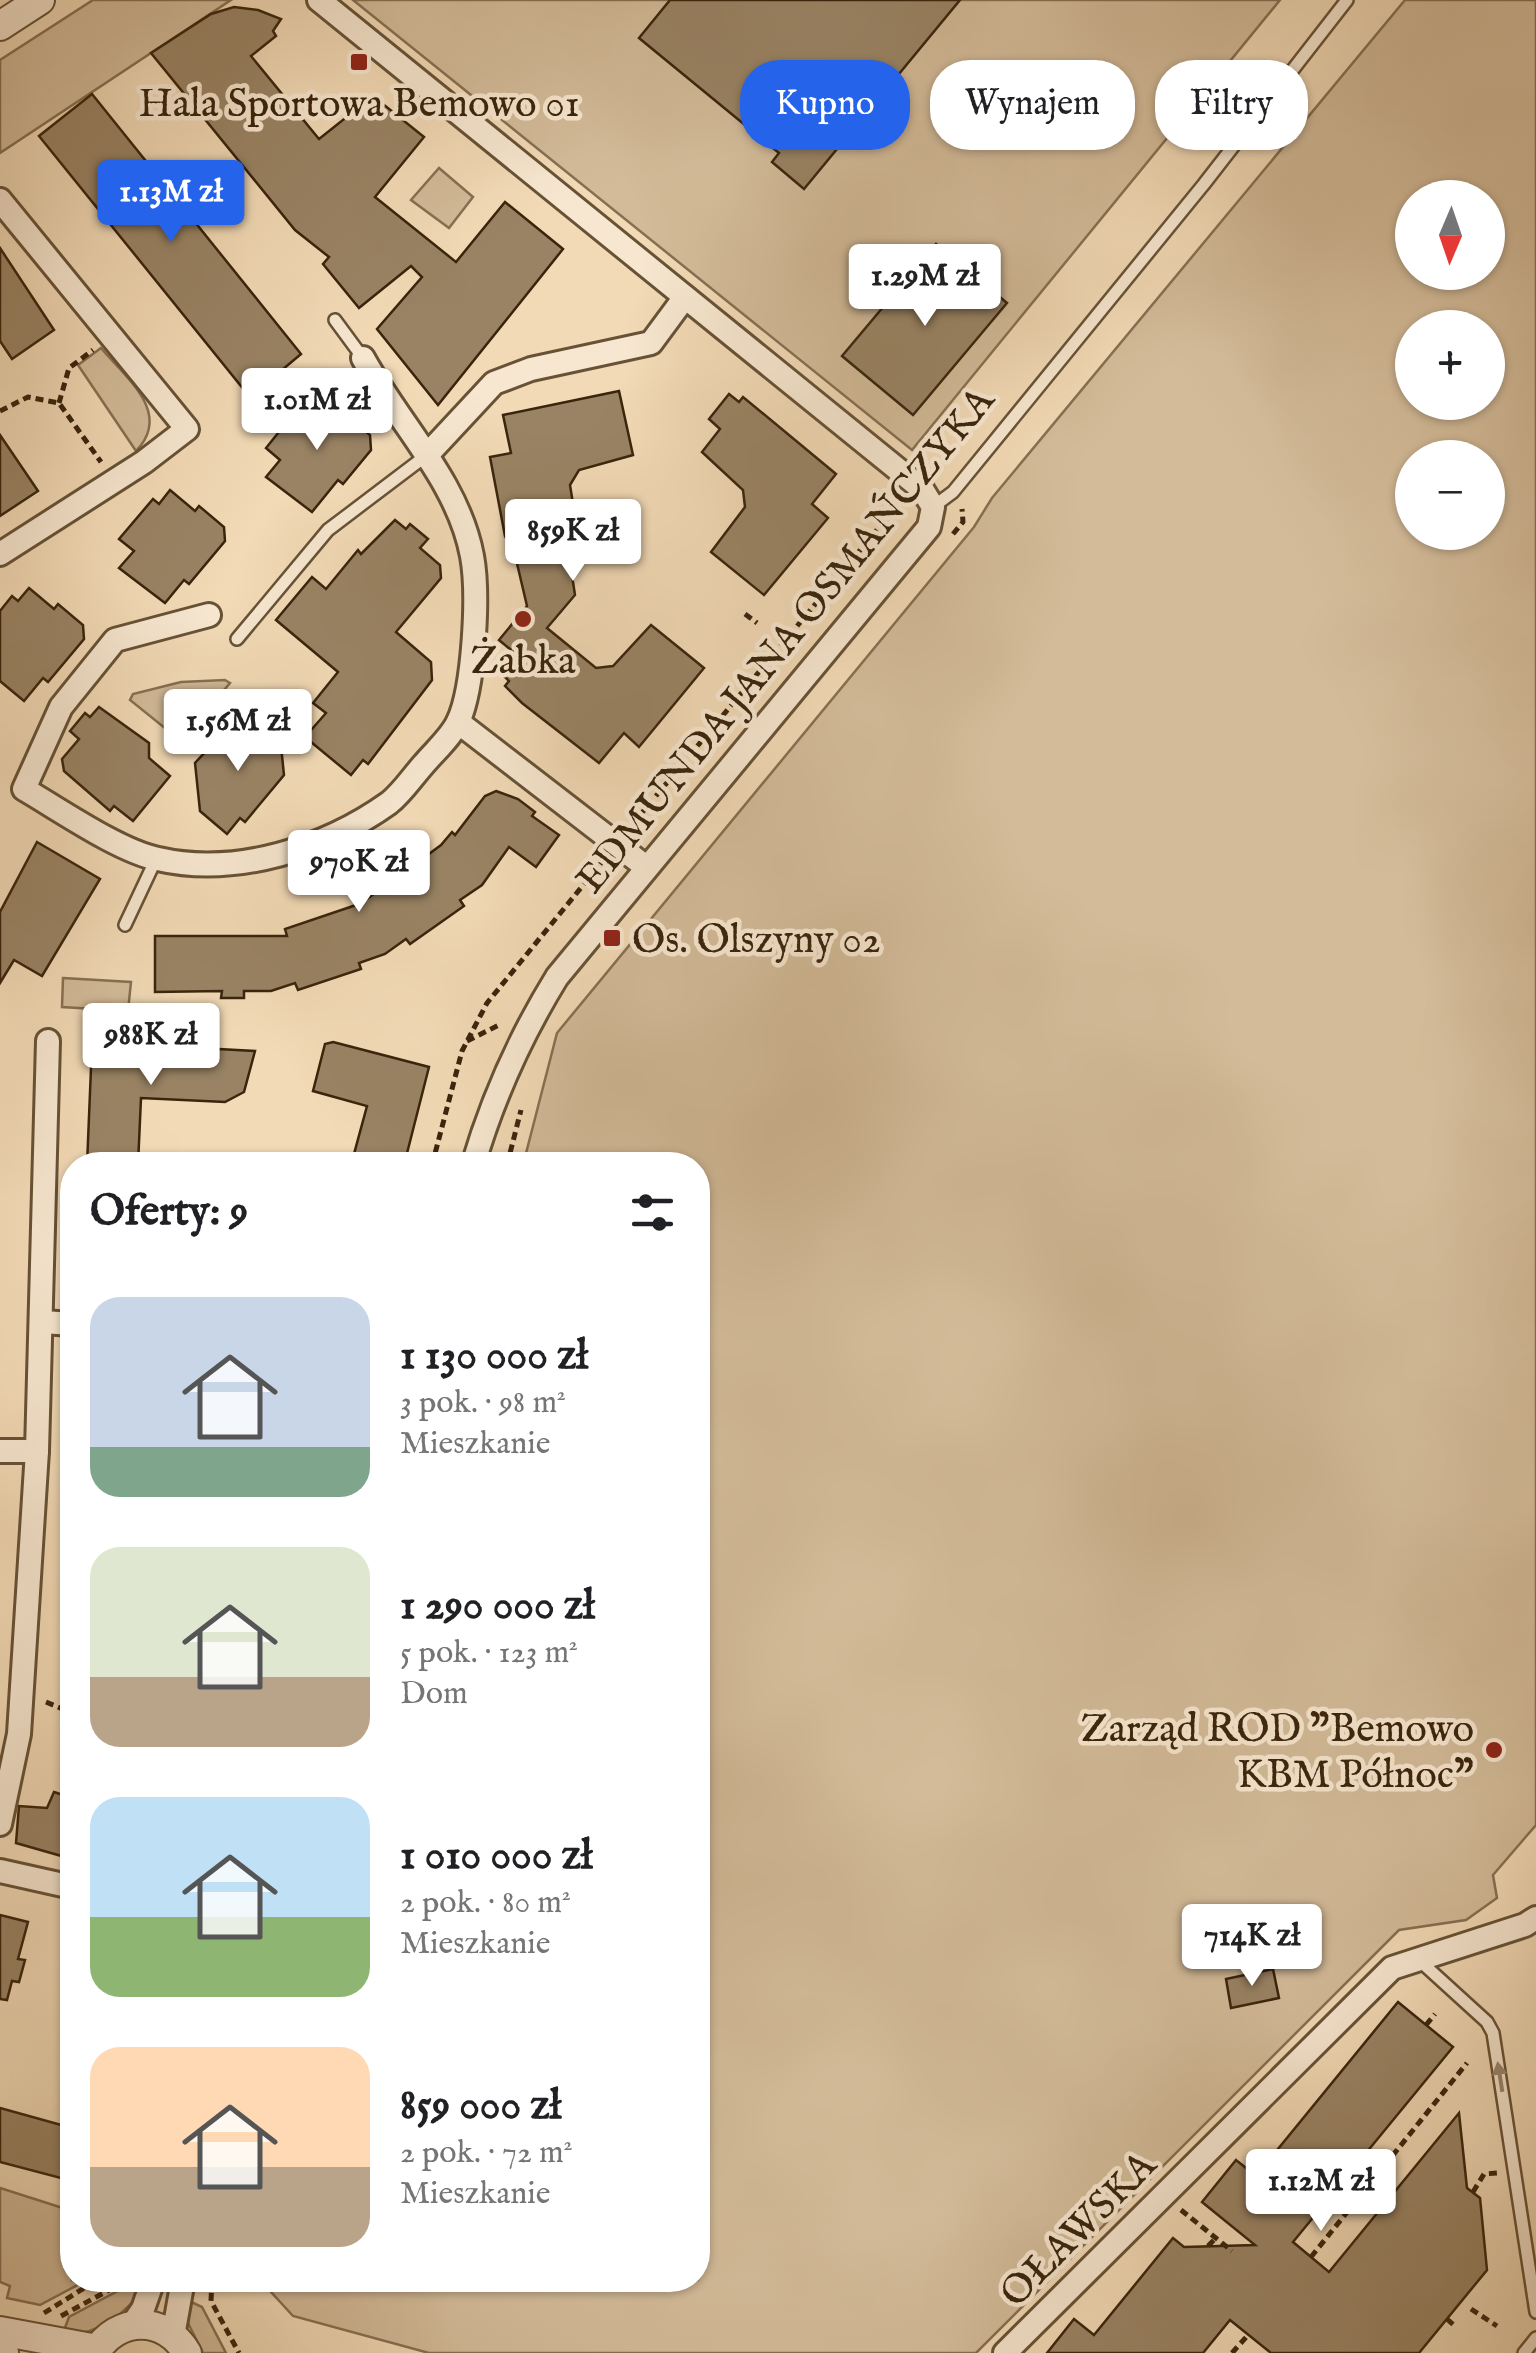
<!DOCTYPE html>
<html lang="pl">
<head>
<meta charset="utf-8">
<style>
  :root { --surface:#fff; --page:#f2f2f2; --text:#202124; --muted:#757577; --accent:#2563eb }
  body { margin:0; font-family:"IM FELL English",serif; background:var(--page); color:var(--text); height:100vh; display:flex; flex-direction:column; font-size:38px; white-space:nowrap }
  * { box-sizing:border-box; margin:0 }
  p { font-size:32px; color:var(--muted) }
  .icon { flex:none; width:55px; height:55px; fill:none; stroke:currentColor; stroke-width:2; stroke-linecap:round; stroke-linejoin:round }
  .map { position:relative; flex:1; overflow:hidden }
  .drawer { position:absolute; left:60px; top:1152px; width:650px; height:1140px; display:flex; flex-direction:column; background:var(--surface); border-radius:40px; box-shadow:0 2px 8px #0004 }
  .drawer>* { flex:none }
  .guide { position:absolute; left:740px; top:60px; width:645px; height:90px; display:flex; gap:20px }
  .needle { width:65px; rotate:182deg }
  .fabs { position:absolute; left:1395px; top:180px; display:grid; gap:20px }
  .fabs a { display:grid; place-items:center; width:110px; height:110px; border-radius:50%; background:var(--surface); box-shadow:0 2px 8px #0004; font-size:50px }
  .price { position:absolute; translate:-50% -85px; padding:0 22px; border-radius:10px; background:#fff; color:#222; font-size:32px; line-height:65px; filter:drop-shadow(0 2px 5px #0008) }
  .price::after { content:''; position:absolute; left:50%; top:60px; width:30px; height:22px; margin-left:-15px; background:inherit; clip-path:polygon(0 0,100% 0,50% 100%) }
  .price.on { background:var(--accent); color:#fff }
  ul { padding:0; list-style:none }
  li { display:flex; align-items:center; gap:30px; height:250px; padding:0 30px }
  li span { display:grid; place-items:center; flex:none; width:280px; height:200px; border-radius:30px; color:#555 }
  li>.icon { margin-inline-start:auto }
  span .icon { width:120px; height:120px; fill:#fffc; stroke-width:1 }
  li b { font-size:42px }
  h2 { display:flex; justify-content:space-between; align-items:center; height:120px; padding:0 30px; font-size:42px }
  .pill { padding:0 35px; border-radius:40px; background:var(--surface); box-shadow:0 2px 8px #0004; font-size:35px; line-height:90px }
  .pill.on { background:var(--accent); color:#fff }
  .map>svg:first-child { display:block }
  .green { fill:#d3bb99; stroke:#867052; stroke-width:2.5; fill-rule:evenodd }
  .building { fill:#998364; stroke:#39240c; stroke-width:2.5 }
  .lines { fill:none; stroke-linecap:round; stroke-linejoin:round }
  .service-casing { stroke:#675236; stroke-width:16 }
  .minor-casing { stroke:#675236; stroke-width:28 }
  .tertiary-casing { stroke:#675236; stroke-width:32 }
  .path { stroke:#39240c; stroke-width:5; stroke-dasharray:8 5; stroke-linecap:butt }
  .service { stroke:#f7e7d0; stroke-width:11 }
  .minor { stroke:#f7e7d0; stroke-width:22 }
  .tertiary { stroke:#f7e7d0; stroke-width:28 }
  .oneway { fill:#98866e }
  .poi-dot { fill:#8f2418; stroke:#f7e7d0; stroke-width:4 }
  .labels { text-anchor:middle; stroke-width:9; stroke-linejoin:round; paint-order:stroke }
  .poi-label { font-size:40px; fill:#39240c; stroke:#f7e7d0 }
  .street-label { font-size:40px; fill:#39240c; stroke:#f7e7d0 }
</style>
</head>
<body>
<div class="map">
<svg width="1536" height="2353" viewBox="0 0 1536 2353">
  <rect width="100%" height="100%" fill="#f2dab6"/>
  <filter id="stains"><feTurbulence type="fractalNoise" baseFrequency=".002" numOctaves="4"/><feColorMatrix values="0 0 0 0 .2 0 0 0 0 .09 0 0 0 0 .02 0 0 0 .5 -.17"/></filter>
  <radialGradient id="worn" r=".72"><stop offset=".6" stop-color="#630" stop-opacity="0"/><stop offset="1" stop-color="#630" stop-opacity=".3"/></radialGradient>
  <g class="green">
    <polygon points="93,0 231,0 0,153 0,60"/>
    <polygon points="353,0 1280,0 912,450"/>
    <path d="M1405,0H1536V1825L1493,1875L1497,1898L1466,1920L1399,1930L976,2353H429L293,2316L260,2280H698V1165H523L557,1033L974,527L992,498ZM1412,198H1488V272H1412ZM1412,328H1488V402H1412ZM1412,458H1488V532H1412Z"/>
    <polygon points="439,168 473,197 449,228 411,200"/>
    <path d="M101,348C126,378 173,413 136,451L78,365Z"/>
    <polygon points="225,680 230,683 184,737 176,737 130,700 133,694 181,682"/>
    <polygon points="63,978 131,982 128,1011 62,1007"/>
    <polygon points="0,2188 72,2211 72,2280 87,2280 40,2305 7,2298 10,2286 0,2282"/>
    <path d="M129,2285L143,2287C129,2312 93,2339 63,2333L69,2317Z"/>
    <polygon points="187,2300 202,2307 226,2353 203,2353 187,2321"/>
  </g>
  <g class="building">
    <polygon points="670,0 960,0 804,189 772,162 779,153 639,38"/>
    <polygon points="234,7 258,10 281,19 273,31 276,36 251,56 319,139 373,96 424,137 375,197 456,262 505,202 563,249 438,405 377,329 422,277 411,266 359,308 323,264 329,257 295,230 151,53 211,14"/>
    <polygon points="92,94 301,354 282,370 276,383 262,386 249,396 39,136"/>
    <polygon points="936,244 1007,303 913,415 842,356"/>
    <polygon points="0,248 54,330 12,359 0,341"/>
    <polygon points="619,391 633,455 579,470 570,485 579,541 567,543 575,595 547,628 596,668 613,666 651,625 704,668 639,747 624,733 599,763 522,703 505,686 509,681 500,672 516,654 499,640 527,606 515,555 505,536 490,457 511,453 503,415"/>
    <polygon points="729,394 739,402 743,397 836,474 812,504 828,518 764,595 711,552 745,507 743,490 702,452 720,429 709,419"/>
    <polygon points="316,399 341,420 346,415 370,435 371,450 343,484 338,480 312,512 266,477 280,460 266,448 299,407 305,412"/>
    <polygon points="0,435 38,491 0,516"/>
    <polygon points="170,490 195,511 199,506 224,527 225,541 189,584 184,580 165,603 119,568 134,551 119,539 153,499 159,504"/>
    <polygon points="395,520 406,529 410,524 428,539 420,548 440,565 441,578 396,632 431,662 432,680 368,764 363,760 351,775 305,737 326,713 313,703 338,672 276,620 312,577 326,589 358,550 361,554"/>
    <polygon points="29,588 54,609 58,604 83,625 84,639 48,682 43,678 24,701 0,681 0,611 12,596 18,601"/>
    <polygon points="99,707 149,743 149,758 170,776 133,821 114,806 110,811 64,771 62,759 79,739 70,731 85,713 90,717"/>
    <polygon points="238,717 249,726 252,721 281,746 284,775 245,822 240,818 227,834 200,811 195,763"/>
    <polygon points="496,791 518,799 535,812 532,816 559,835 536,867 509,847 482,885 460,900 464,906 410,944 406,939 385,954 359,963 361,969 298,990 295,983 271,991 244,991 244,998 221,998 222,991 155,992 155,936 287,936 285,929 359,904 387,885 441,845 452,832 455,835 485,796"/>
    <polygon points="37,842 100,879 42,976 14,960 0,983 0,912"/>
    <polygon points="103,1030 144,1040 144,1045 255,1051 244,1092 225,1102 141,1098 138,1165 87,1165 92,1044 97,1033"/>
    <polygon points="333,1042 429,1067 404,1165 351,1165 367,1106 313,1091 325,1044"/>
    <polygon points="54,1792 72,1798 72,1859 16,1843 19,1806 47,1808"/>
    <polygon points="0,1915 28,1922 18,1959 25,1960 19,1982 12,1981 7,2000 0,1999"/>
    <polygon points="1273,1969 1279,1998 1231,2008 1226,1979"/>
    <polygon points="1398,2002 1453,2047 1293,2242 1329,2272 1459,2113 1467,2188 1480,2198 1487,2270 1419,2353 1271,2353 1230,2320 1203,2353 1047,2353 1074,2319 1094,2335 1173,2238 1184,2247 1255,2245 1202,2202 1236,2160 1256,2176"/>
    <polygon points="0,2108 72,2128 72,2181 0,2162"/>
  </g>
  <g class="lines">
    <defs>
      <g id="service">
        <polyline points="335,320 363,358"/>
        <polyline points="933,507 953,492 1204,184 1347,0"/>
        <polyline points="237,639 328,530 427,455"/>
        <polyline points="125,925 156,859"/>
        <polyline points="1420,1961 1487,2022 1493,2033 1536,2312"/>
        <polyline points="1524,2353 1536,2338"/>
      </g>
      <g id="minor">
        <path d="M319,0L922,489L933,507L929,527L557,977C520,1037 493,1097 473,1165"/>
        <polyline points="0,200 187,429 144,462 0,554"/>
        <polyline points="427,455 494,383 531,369 651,343 685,297"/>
        <path d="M209,615L115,640L61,707L24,789C60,810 119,851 158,859C236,877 326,848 389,803C402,793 413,776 424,764C435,751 451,737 458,722C474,688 479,594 472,556C458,481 399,424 363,358"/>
        <polyline points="458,722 646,867"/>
        <polyline points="43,1322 72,1324"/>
        <polyline points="0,1451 37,1451"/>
        <polyline points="0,1824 19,1734 37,1451 48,1041"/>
        <polyline points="0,1871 72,1887"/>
        <polyline points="132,2325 143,2309 153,2280"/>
        <polyline points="173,2336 183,2280"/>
        <polyline points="1005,2353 1392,1968 1525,1925 1536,1918"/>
      </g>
      <g id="tertiary">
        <polyline points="0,26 40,0"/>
        <polyline points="0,2331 97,2349"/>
        <polyline points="0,2351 4,2353"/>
        <path d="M95,2353C117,2316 165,2315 187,2353"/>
      </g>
    </defs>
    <use href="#service" class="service-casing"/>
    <use href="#minor" class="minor-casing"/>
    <use href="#tertiary" class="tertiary-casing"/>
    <g class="path">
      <polyline points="59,403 69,368 93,350"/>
      <polyline points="0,411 28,397 59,403 101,462"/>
      <polyline points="953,534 963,522 962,509"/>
      <polyline points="745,614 757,623"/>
      <polyline points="631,826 881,525"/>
      <polyline points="467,1041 501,1024"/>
      <polyline points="432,1165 462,1051 487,1003 602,862"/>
      <polyline points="507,1165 521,1110"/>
      <polyline points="46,1702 70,1712"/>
      <polyline points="1426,2025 1435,2014"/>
      <polyline points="1473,2192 1484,2174 1497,2173"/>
      <polyline points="1181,2210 1232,2251"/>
      <polyline points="1208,2246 1216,2238"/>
      <polyline points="1311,2257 1467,2063"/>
      <polyline points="212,2280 211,2301 239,2353"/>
      <polyline points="1471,2309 1497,2326"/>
      <polyline points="44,2313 97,2280"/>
      <polyline points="61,2316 126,2281"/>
      <polyline points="1447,2319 1456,2327"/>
      <polyline points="1232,2353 1248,2335"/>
    </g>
    <use href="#service" class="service"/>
    <use href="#minor" class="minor"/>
    <use href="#tertiary" class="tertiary"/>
  </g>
  <defs><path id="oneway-solid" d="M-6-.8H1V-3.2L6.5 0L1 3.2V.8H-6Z" transform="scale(2.5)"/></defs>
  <use class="oneway" href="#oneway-solid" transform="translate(1500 2077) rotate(-99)"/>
  <g class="poi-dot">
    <rect x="349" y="52" width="20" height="20" rx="5"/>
    <circle cx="523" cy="619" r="10"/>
    <rect x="602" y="928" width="20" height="20" rx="5"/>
    <circle cx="1494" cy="1750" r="10"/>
  </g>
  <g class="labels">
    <g class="poi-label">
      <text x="359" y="116">Hala Sportowa Bemowo 01</text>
      <text x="523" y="673">Żabka</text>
      <text x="632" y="952" text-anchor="start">Os. Olszyny 02</text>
      <text x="1474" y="1741" text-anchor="end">Zarząd ROD "Bemowo<tspan x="1474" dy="46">KBM Północ"</tspan></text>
    </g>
    <g class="street-label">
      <text transform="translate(784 639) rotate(-51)" y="14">EDMUNDA JANA OSMAŃCZYKA</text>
      <text transform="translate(1077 2228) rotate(-45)" y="14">OŁAWSKA</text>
    </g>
  </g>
  <rect width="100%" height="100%" filter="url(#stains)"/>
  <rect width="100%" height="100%" fill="url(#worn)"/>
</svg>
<div class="fabs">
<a><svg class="needle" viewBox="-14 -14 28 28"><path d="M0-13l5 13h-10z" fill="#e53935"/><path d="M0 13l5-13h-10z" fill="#757577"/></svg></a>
<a>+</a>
<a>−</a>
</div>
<b class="price on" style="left:171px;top:245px">1.13M zł</b>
<b class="price" style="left:925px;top:329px">1.29M zł</b>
<b class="price" style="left:317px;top:453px">1.01M zł</b>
<b class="price" style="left:573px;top:584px">859K zł</b>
<b class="price" style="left:238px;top:774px">1.56M zł</b>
<b class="price" style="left:359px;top:915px">970K zł</b>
<b class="price" style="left:151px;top:1088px">988K zł</b>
<b class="price" style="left:1252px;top:1989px">714K zł</b>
<b class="price" style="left:1321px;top:2234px">1.12M zł</b>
<div class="guide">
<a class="pill on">Kupno</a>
<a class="pill">Wynajem</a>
<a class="pill">Filtry</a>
</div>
<section class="drawer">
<h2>Oferty: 9<svg class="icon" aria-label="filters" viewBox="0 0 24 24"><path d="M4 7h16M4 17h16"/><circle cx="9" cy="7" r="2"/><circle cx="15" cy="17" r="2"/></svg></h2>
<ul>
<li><span style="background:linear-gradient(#c9d6e8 75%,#7fa58c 0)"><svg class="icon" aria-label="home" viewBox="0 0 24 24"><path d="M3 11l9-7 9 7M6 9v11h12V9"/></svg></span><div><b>1 130 000 zł</b><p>3 pok. · 98 m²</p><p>Mieszkanie</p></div></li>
<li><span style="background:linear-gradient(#dfe7d0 65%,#b9a48a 0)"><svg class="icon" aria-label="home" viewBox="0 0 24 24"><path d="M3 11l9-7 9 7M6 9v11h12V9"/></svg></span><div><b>1 290 000 zł</b><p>5 pok. · 123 m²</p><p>Dom</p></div></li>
<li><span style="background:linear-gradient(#bfe0f5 60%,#8fb573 0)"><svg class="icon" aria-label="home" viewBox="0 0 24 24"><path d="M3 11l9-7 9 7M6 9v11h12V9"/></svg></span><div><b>1 010 000 zł</b><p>2 pok. · 80 m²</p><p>Mieszkanie</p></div></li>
<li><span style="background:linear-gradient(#ffd9b3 60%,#b9a48a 0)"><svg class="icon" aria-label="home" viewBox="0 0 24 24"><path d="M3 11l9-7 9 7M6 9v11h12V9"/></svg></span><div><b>859 000 zł</b><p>2 pok. · 72 m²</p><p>Mieszkanie</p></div></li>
</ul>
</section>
</div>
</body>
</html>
